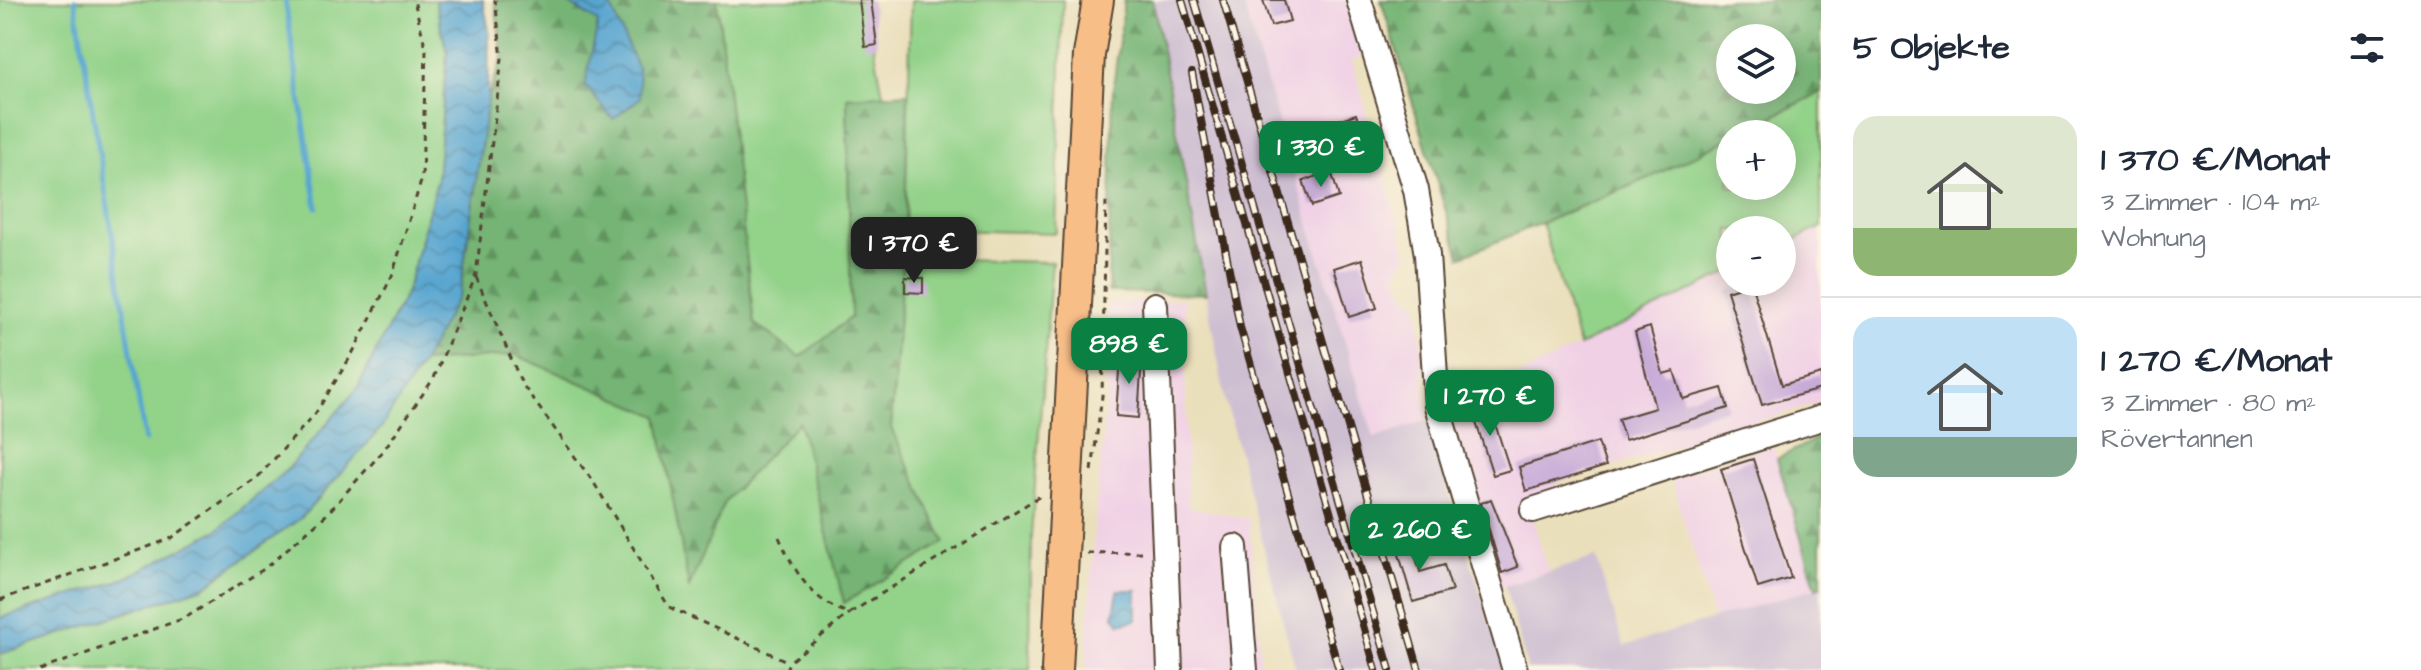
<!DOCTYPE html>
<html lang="de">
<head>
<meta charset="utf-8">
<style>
  :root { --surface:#fff; --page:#f2f2f3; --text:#1f2937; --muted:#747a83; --line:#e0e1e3; --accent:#0b8043 }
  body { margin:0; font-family:"Architects Daughter",sans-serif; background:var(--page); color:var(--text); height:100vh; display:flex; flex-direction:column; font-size:30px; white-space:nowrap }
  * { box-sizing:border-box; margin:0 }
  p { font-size:26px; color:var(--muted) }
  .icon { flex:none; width:44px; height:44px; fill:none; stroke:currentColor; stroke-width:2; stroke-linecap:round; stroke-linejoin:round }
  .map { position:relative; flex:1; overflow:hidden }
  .side { display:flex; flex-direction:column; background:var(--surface); width:600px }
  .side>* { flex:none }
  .fabs { position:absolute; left:1716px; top:24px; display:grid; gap:16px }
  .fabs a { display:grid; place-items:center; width:80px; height:80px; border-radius:50%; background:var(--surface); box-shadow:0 4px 20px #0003; font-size:40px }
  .price { position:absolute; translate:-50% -68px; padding:0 18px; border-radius:16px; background:var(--accent); color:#fff; font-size:26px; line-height:52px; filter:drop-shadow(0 2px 4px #0008) }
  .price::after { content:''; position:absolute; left:50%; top:48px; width:24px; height:18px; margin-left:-12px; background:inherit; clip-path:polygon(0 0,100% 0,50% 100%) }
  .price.selected { background:#222; color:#fff }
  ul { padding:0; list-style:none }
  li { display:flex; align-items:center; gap:24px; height:200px; padding:0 32px }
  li+li { border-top:2px solid var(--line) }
  li span { display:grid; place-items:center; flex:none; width:224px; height:160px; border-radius:24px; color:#555 }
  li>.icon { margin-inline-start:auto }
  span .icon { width:96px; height:96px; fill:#fffc; stroke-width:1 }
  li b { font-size:34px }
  h2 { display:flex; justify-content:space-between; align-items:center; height:96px; padding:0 32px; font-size:34px }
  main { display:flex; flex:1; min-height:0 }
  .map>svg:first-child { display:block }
  .built { fill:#f0d0e5 }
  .industrial { fill:#cebed2 }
  .green { fill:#92d289; stroke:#667e54; stroke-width:2 }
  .forest { fill:url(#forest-firs); stroke:#586f4a; stroke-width:2; fill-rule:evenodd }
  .water { fill:url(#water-waves); stroke:#496877; stroke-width:2 }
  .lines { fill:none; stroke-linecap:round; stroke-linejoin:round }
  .stream { stroke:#57a5d0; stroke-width:5 }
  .building { fill:#c8acd8 }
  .minor-casing { stroke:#554536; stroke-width:28 }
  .major-casing { stroke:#554536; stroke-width:34 }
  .path { stroke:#554536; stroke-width:3; stroke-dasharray:6 6; stroke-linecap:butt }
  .minor { stroke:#fff; stroke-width:24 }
  .major { stroke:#f7be88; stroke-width:30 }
  .rail-casing { stroke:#3b2a1e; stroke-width:8 }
  .rail { stroke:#fcf5e5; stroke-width:5; stroke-dasharray:15; stroke-linecap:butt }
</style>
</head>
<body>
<main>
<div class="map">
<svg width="1821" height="670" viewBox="0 0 1821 670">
  <defs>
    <pattern id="forest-firs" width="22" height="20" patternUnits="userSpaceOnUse" patternTransform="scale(2)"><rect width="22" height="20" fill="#75b475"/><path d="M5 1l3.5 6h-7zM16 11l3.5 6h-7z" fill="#61935f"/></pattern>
    <pattern id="water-waves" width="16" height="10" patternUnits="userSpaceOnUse" patternTransform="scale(2)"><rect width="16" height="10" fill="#57a5d0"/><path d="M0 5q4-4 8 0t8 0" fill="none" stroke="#4987a8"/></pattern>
  </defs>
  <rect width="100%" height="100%" fill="#fcf5e5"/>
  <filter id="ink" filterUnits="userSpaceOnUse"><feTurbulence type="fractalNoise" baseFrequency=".0125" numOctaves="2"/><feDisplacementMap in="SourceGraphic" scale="16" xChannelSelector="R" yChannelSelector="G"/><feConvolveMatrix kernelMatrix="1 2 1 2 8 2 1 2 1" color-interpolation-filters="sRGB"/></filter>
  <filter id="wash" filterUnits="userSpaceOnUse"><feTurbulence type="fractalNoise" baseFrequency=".006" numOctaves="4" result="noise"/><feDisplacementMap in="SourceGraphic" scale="32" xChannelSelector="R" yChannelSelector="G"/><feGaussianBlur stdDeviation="1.8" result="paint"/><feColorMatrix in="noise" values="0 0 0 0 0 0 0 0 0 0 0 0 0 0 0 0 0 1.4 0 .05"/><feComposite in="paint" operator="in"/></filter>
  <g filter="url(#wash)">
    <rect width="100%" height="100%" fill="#eadfbb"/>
    <g class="built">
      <polygon points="1242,0 1346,0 1362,56 1352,60 1372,132 1364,134 1366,144 1363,145 1368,162 1381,158 1407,255 1397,271 1401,288 1418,306 1427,420 1374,438"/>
      <polygon points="1821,227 1821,402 1556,483 1559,493 1528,503 1548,572 1500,588 1446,414 1495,398 1493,388 1730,272 1730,282 1782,282 1782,246"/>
      <polygon points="1184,299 1188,507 1249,519 1261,670 1086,670 1096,505 1107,396 1108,303"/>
      <polygon points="1773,445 1816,588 1714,619 1671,477"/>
    </g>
    <g class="industrial">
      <polygon points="1153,0 1242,0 1374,438 1427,420 1504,670 1296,670 1225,399"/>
      <polygon points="1596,557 1624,646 1821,586 1821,670 1528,670 1505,586"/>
    </g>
    <g class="green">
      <polygon points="0,0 435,0 447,53 437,181 407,291 357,389 289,468 216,531 124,579 0,618"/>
      <polygon points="717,0 866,0 883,95 847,97 851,317 801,357 891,427 903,259 1052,262 1031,536 1030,670 0,670 0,654 204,587 302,517 381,428 423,362 460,292 488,98 753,322"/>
      <polygon points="911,0 1063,0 1056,233 905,229"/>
      <polygon points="1821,92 1821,227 1782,246 1782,230 1730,230 1730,272 1579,346 1542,223 1651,177 1730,138 1730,186 1782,186 1782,134 1738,134"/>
    </g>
    <g class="forest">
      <polygon points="495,0 717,0 754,323 800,357 851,317 847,97 908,93 905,229 891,428 945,542 844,603 799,422 725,501 689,588 658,416 516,355 423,362 460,292 488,98 502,58"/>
      <polygon points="1124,0 1153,0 1206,294 1108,292 1113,89"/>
      <path d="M1381,0H1821V92L1738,134H1730V138L1651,177L1460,257ZM1782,38V90H1730V38Z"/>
      <polygon points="1821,436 1821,586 1816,588 1777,459"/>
    </g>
    <g class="water">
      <polygon points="435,0 483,0 489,31 488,98 460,292 423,362 381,428 302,517 204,587 0,654 0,618 124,579 216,531 289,468 357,389 407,291 437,181 447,53"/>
      <polygon points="563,0 608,0 638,69 640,98 613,119 585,86 598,22"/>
      <polygon points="1118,590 1137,590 1137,620 1120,624 1114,616"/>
    </g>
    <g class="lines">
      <g class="stream">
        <polyline points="75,0 145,440"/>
        <polyline points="285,0 317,207"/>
      </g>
    </g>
    <g id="blocks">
      <g class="building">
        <polygon points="859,0 871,0 877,45 865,47"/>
        <polygon points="1263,0 1284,0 1290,21 1271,26"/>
        <polygon points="1356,114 1365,144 1350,148 1341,119"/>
        <polygon points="1331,171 1339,197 1312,206 1303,181"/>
        <polygon points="1362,259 1377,308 1349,317 1334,268"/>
        <polygon points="905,277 923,278 923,293 905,292"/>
        <polygon points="1751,283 1782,385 1821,374 1821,389 1762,405 1727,291"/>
        <polygon points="1650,327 1663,374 1674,371 1683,399 1722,388 1728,408 1625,440 1618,419 1655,408 1635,332"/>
        <polygon points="1120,355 1142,356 1138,418 1116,416"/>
        <polygon points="1488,402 1510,470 1493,475 1471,407"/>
        <polygon points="1598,442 1606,466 1526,491 1519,467"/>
        <polygon points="1753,459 1791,578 1758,588 1721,469"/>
        <polygon points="1491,499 1518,567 1502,573 1481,503"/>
        <polygon points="1408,530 1420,572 1444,565 1452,591 1413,602 1393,534"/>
      </g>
    </g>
  </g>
  <g filter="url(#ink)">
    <use href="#blocks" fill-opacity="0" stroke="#554536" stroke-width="2"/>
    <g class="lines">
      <defs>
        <g id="minor">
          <polyline points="1359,0 1416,190 1427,255 1437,406 1515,670"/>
          <polyline points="1155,305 1170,670"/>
          <polyline points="1533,510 1821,418"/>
          <polyline points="1235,547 1245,670"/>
        </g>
        <polyline id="major" points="1057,670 1089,55 1098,0"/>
      </defs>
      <use href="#minor" class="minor-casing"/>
      <use href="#major" class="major-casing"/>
      <g class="path">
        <polyline points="476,277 522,384 594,483 669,607 789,662"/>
        <polyline points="1092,471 1102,396 1106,199"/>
        <path d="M779,537C794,571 813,604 850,613L1042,495"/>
        <polyline points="1087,553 1143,552"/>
        <polyline points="0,600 170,539 257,478 315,414 351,356 392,276 422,178 426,50 414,0"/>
        <polyline points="40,670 185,618 264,569 326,515 383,451 434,378 476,275 502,58 495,0"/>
        <polyline points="786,670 789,662 850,613"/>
      </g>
      <use href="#minor" class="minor"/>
      <use href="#major" class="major"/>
      <defs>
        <g id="rail">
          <polyline points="1182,0 1376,670"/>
          <polyline points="1194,0 1390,670"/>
          <polyline points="1223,0 1419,670"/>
          <polyline points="1192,73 1240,327 1339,670"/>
        </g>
      </defs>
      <use href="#rail" class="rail-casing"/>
      <use href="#rail" class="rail"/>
    </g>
  </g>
</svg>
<div class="fabs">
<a><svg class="icon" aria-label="layers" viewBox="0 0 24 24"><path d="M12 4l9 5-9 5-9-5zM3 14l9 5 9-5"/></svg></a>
<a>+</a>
<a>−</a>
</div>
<b class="price" style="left:1321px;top:189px">1 330 €</b>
<b class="price selected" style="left:914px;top:285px">1 370 €</b>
<b class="price" style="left:1129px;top:386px">898 €</b>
<b class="price" style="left:1490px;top:438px">1 270 €</b>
<b class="price" style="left:1420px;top:572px">2 260 €</b>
</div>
<section class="side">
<h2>5 Objekte<svg class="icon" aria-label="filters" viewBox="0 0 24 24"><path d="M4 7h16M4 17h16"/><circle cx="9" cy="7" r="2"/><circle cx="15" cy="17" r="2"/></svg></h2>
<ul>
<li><span style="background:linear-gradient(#dfe7d0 70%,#8fb573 0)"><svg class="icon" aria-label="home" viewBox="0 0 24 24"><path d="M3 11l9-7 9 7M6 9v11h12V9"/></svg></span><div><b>1 370 €/Monat</b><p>3 Zimmer · 104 m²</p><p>Wohnung</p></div></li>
<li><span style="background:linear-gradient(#bfe0f5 75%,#7fa58c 0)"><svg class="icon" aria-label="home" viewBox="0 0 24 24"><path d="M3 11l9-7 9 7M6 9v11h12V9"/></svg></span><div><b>1 270 €/Monat</b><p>3 Zimmer · 80 m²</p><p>Rövertannen</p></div></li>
</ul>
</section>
</main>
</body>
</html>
